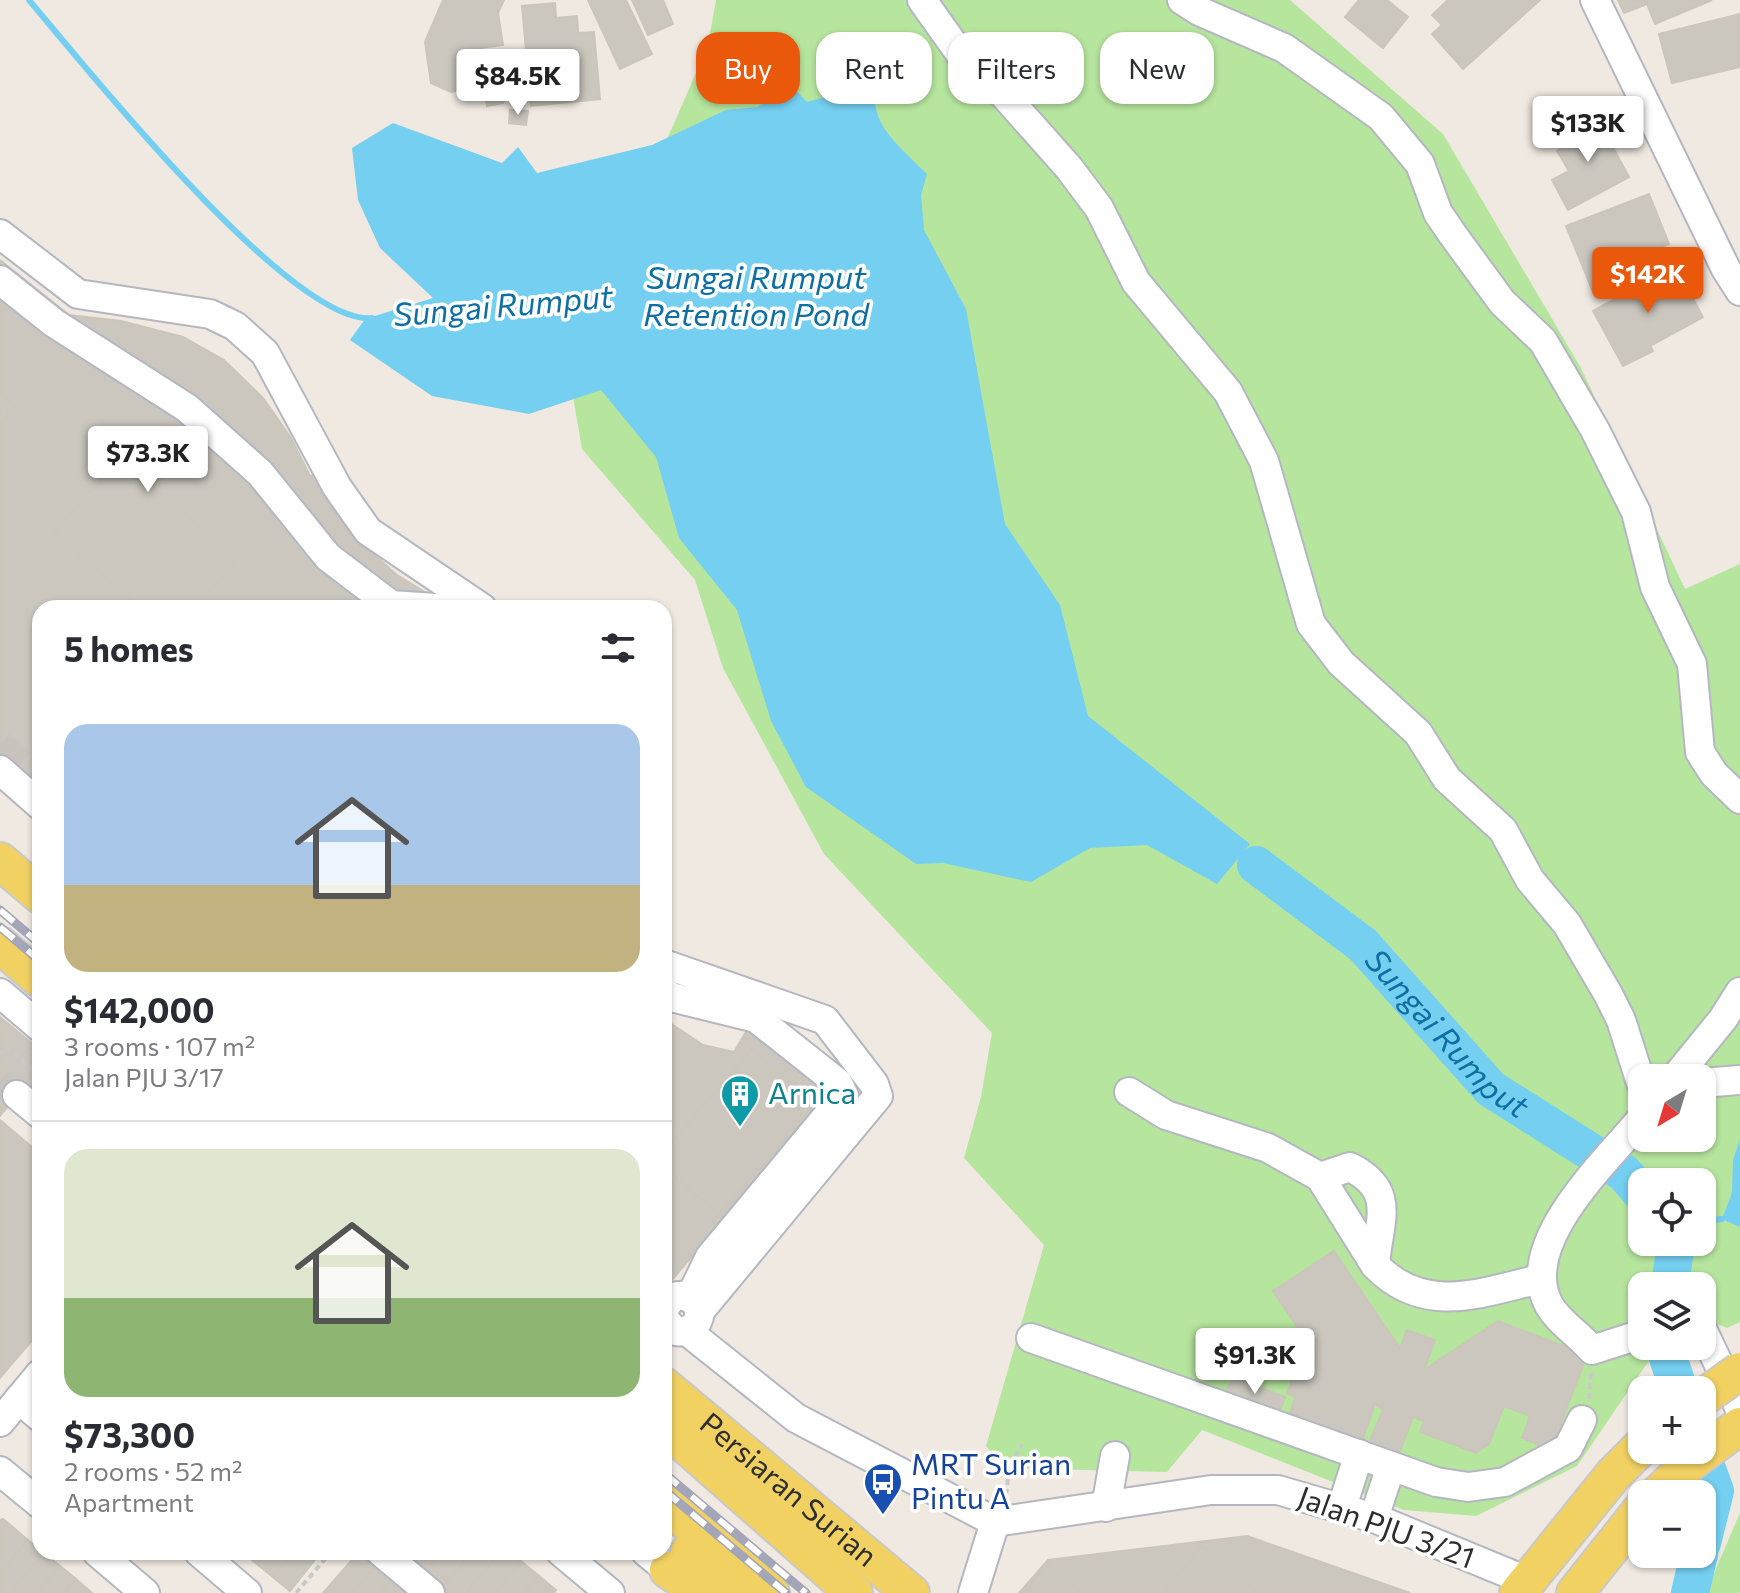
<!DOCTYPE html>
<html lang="en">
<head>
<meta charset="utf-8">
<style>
  :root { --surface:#fff; --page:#f2f2f3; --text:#2b2b33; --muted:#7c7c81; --line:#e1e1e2; --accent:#ea580c }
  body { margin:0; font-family:Commissioner,sans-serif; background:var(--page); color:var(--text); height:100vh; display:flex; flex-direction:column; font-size:30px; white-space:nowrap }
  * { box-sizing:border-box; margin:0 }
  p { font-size:26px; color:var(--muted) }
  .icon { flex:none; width:44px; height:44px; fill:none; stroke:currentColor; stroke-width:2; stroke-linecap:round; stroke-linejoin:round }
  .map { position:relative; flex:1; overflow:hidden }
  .drawer { position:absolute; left:32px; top:600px; width:640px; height:960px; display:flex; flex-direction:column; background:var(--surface); border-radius:24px; box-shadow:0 2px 6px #0004 }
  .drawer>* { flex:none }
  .hud { position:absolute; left:696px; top:32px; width:760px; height:72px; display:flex; gap:16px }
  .needle { width:52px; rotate:218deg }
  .fabs { position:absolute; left:1628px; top:1064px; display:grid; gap:16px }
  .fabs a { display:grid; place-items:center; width:88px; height:88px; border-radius:16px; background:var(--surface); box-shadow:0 2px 6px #0004; font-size:40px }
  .price { position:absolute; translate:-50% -68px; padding:0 18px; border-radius:8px; background:#fff; color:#222; font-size:26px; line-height:52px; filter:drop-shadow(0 2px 4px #0008) }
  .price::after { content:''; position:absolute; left:50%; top:48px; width:24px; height:18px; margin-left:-12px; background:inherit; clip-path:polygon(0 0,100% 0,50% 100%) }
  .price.selected { background:var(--accent); color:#fff }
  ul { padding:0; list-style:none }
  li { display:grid; align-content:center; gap:16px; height:424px; padding:0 32px }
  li+li { border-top:2px solid var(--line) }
  li span { display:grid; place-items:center; height:248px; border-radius:24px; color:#555 }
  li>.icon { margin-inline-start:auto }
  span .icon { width:144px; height:144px; fill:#fffc; stroke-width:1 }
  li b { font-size:34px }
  h2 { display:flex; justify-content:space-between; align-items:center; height:96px; padding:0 32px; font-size:34px }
  .pill { padding:0 28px; border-radius:24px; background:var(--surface); box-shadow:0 2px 6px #0004; font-size:28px; line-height:72px }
  .pill.selected { background:var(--accent); color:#fff }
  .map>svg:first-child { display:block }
  .green { fill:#b6e59e; fill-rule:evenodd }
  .water { fill:#75cff0 }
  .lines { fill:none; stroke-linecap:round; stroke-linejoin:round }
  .stream { stroke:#75cff0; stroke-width:6 }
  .river { stroke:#75cff0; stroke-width:38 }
  .building { fill:#cbc7bf; stroke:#cbc5ba; stroke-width:2 }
  .minor-tunnel { stroke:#c8c4bd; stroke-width:28; stroke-dasharray:28 14; stroke-linecap:butt }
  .minor-casing { stroke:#b4b7c1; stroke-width:32 }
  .major-casing { stroke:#c9c9c9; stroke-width:40 }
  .path { stroke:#c9c9c9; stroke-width:4; stroke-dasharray:6 4; stroke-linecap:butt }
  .minor { stroke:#fff; stroke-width:28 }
  .major { stroke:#f2d163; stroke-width:36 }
  .rail-casing { stroke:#a3a6b8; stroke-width:9 }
  .rail { stroke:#fff; stroke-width:6; stroke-dasharray:18; stroke-linecap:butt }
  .major-bridge-casing { stroke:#c9c9c9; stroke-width:40; stroke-linecap:butt }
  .major-bridge { stroke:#f2d163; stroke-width:36 }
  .labels { text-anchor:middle; stroke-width:7; stroke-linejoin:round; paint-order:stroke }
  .culture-label { font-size:30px; fill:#0d838f; stroke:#fff; text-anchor:start }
  .transit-label { font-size:30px; fill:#164399; stroke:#fff; text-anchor:start }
  .street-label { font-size:30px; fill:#2e2e2e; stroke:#fff }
  .water-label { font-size:32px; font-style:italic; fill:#0d6fa3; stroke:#fff }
</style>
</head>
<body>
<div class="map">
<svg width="1740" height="1593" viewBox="0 0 1740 1593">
  <rect width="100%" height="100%" fill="#efe9e1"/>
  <g class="green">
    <path d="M716,0H1290L1443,134L1581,368L1685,589L1740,564V1322L1727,1328L1702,1318V1286H1642V1346H1659L1577,1466L1476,1516L1404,1510L1202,1430L1167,1472L1004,1468L986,1446L1044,1245L964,1158L981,1097L992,1033L824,854L723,668L695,580L582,449L568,368L708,45ZM1642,1078H1702V1138H1642ZM1642,1182H1702V1242H1642Z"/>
    <polygon points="1740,1513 1740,1593 1708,1593 1709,1585"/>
  </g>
  <g class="water">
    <path d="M856,36L873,49C872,124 875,123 927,174L921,195L924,230L966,309L1005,524L1060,605L1088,716L1250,844L1217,884L1147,845L1090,848L1031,882L943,863L916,864L806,787L771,721L737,610L679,538L656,457L601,390L529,414L432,396L350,340L365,319L433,298L380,248L358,200L352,148L393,123L502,163L518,147L537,173L652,145L726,110L758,107L787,81L807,102L840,93L842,82L833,73L837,43Z"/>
    <polygon points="1740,1139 1740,1227 1722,1219 1732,1193 1733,1160"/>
  </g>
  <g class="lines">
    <g class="stream">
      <path d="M29,0C83,64 292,326 372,318"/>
      <polyline points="1702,1221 1722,1219"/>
    </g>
    <g class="river">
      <path id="s1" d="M1256,865L1363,945L1491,1089L1624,1173L1642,1194"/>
      <polyline points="1670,1286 1676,1242"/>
      <polyline points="1664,1346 1679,1390"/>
      <polyline points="1700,1450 1715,1491 1702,1543"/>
      <polyline points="1690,1593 1699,1554"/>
    </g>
  </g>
  <g class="building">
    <polygon points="443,0 504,0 498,13 503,45 480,48 494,55 498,75 513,82 503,103 487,106 484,85 470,78 465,89 451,92 431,83 425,42"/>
    <polygon points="588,0 626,0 652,54 620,69"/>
    <polygon points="632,0 663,0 673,24 648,35"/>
    <polygon points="1359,0 1387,0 1408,17 1383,48 1345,17"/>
    <polygon points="1448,0 1540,0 1463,69 1432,34 1442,25 1432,15"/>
    <polygon points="1618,0 1712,0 1655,24 1647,4 1624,13"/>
    <polygon points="555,3 556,18 577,16 578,33 594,32 600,99 531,106 522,6"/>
    <polygon points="1740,14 1740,67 1672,83 1659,34"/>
    <polygon points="510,110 528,111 526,125 509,123"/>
    <polygon points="1594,112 1629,177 1568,210 1552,180 1569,171 1557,151 1577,141 1568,126"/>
    <polygon points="1649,194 1669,244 1621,263 1627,279 1593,292 1566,226"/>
    <polygon points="0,260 69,315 121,321 183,337 224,360 263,398 291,438 310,476 319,473 336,513 362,544 397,575 451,608 40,608 40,791 0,758"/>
    <polygon points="1675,266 1703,317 1650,346 1653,351 1623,366 1593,311"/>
    <polygon points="0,393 16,406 0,424"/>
    <polygon points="119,458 237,559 195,608 141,608 54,533"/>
    <polygon points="0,1017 40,1050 40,1096 26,1084 0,1116"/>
    <polygon points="664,1019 703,1045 734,1052 750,1025 832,1094 664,1289"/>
    <polygon points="752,1049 815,1104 720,1215 664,1167 664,1151"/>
    <polygon points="0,1120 40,1154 40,1331 0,1378"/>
    <polygon points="1334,1251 1400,1348 1407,1330 1435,1340 1424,1370 1498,1321 1587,1355 1551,1449 1522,1438 1530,1416 1504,1406 1489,1444 1476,1453 1420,1432 1424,1421 1413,1417 1396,1461 1366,1450 1383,1410 1375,1404 1361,1445 1289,1417 1295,1397 1287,1393 1297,1367 1309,1372 1316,1354 1273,1291"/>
    <polygon points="1232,1377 1285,1397 1278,1416 1225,1396"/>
    <polygon points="3,1519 28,1540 0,1573 0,1520"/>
    <polygon points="1247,1536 1410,1593 1019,1593 1048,1560"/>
    <polygon points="28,1540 44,1553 10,1593 0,1593 0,1573"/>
    <polygon points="1202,1546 1258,1593 1163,1593"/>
    <polygon points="242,1552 267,1552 257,1564"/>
    <polygon points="267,1552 294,1552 273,1577 257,1564"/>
    <polygon points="294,1552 321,1552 290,1591 273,1577"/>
    <polygon points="359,1552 368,1552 379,1562 352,1593 323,1593"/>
    <polygon points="413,1552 442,1552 422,1576 405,1562"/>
    <polygon points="442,1552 472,1552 439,1591 422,1576"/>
    <polygon points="472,1552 501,1552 466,1593 441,1593 439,1591"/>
    <polygon points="501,1552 510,1552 522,1562 495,1593 466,1593"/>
    <polygon points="44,1553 60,1566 38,1593 10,1593"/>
    <polygon points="379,1562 395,1576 381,1593 352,1593"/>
    <polygon points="522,1562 539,1576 525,1593 495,1593"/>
    <polygon points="1047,1564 1082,1593 1023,1593"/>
    <polygon points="60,1566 76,1579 64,1593 38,1593"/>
    <polygon points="395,1576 410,1593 381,1593"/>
    <polygon points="539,1576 556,1590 554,1593 525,1593"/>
    <polygon points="76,1579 92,1593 64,1593"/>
  </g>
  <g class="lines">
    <g class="minor-tunnel">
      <polyline points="0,745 40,779"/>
      <polyline points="0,1081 17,1095"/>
    </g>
    <defs>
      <g id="minor">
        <polyline points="922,0 966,62 998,88 1069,168 1099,208 1136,282 1228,392 1264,461 1311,624 1341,663 1418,733 1447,779 1503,830 1530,880 1567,924 1608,994 1621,1020 1642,1086"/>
        <polyline points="1182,0 1199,11 1284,48 1381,117 1420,164 1438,213 1453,235 1502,302 1543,341 1595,430 1636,512 1655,587 1692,664 1700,752 1714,774 1740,799"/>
        <polyline points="1595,0 1726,269 1740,291"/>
        <polyline points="0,234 78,294 210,314 235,326 265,353 337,487 368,531 482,608"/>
        <polyline points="0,280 54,323 187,408 260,473 328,557 391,605 435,608"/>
        <polyline points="0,770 40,805"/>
        <polyline points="664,964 825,1020 874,1084 878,1096 699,1312"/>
        <polyline points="664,992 671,997 756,1018 838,1083 844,1096 710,1257 690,1298"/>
        <polyline points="0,993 40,1027"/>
        <polyline points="1675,1078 1723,1019 1740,992"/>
        <polyline points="1702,1083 1740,1080"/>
        <polyline points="1129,1092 1166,1115 1268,1148 1320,1177 1375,1265"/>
        <polyline points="17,1095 40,1114"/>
        <path d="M1642,1118C1606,1162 1516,1244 1549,1305C1559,1323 1579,1334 1592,1350L1642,1334"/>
        <path d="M1320,1177L1350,1167C1398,1191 1378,1222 1375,1265C1424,1316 1480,1293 1540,1279"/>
        <path d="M664,1308L673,1297C687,1293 696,1299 700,1312C698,1327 689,1333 675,1331L664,1319"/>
        <polyline points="1702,1329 1740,1409"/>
        <polyline points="687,1331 796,1418 995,1522 1211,1490 1278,1490 1374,1518 1527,1581"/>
        <polyline points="1031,1338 1436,1482 1468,1487 1505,1482 1568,1448 1582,1420"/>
        <polyline points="19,1399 40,1417"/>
        <polyline points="0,1422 40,1374"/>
        <polyline points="0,1471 40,1504"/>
        <polyline points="1106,1507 1115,1456"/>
        <polyline points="1342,1507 1359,1454"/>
        <polyline points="1374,1518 1391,1466"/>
        <polyline points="97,1552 145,1593"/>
        <polyline points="199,1552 247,1593"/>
        <polyline points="381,1552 430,1593"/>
        <polyline points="561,1552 610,1593"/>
        <polyline points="646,1552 668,1570"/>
        <polyline points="973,1593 995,1522"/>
      </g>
      <g id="major">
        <polyline points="0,861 40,895"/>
        <polyline points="0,945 40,979"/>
        <path id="s2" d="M664,1386L911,1593"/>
        <polyline points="664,1426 854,1593"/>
        <polyline points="1658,1494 1691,1462 1740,1426"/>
        <polyline points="664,1503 771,1593"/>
        <polyline points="689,1552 730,1593"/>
        <polyline points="668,1570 703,1593"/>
        <polyline points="1518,1593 1613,1475 1642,1446"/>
        <polyline points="1575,1593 1642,1509"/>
      </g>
    </defs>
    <use href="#minor" class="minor-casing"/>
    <use href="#major" class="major-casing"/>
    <g class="path">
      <polyline points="30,1050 40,1058"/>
      <polyline points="0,1055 6,1047 40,1075"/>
      <polyline points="1589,1399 1591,1372"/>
      <polyline points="1006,1495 1009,1470 1022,1444"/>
      <polyline points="296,1593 331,1552"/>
    </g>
    <use href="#minor" class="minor"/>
    <use href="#major" class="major"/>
    <defs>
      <g id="rail">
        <polyline points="0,910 40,944"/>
        <polyline points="0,927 40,961"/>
        <polyline points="664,1473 806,1593"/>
        <polyline points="664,1490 786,1593"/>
      </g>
    </defs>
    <use href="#rail" class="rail-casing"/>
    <use href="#rail" class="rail"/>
    <defs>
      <polyline id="major-bridge" points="1702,1398 1740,1371"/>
    </defs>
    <use href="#major-bridge" class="major-bridge-casing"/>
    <use href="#major-bridge" class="major-bridge"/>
  </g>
  <defs>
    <symbol id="building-pin" viewBox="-11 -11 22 30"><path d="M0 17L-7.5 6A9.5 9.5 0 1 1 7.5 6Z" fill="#0f9aa8" stroke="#fff"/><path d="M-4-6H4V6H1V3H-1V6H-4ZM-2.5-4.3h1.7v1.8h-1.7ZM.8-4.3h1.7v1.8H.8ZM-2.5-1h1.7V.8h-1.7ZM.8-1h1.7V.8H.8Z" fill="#fff"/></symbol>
    <symbol id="bus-pin" viewBox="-11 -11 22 30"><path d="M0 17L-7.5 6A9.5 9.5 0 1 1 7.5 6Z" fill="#1a4fb4" stroke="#fff"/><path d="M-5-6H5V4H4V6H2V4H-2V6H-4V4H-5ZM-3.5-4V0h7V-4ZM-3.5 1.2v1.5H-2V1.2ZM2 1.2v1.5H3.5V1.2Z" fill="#fff"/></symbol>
  </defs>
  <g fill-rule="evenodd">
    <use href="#building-pin" x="718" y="1072" width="44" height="60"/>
    <use href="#bus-pin" x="861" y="1460" width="44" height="60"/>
  </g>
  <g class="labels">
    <g class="culture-label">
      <text x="768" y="1104">Arnica</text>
    </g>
    <g class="transit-label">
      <text x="911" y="1475">MRT Surian<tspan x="911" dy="34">Pintu A</tspan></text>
    </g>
    <g class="street-label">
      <text dy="10" stroke="none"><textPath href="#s2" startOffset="162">Persiaran Surian</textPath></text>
      <text transform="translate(1386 1528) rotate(20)" y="10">Jalan PJU 3/21</text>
    </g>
    <g class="water-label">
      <text x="756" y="289">Sungai Rumput<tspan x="756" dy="37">Retention Pond</tspan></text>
      <text transform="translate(503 306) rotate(-5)" y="11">Sungai Rumput</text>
      <text dy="11" stroke="none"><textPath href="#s1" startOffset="256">Sungai Rumput</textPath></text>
    </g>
  </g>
</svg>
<div class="fabs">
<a><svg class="needle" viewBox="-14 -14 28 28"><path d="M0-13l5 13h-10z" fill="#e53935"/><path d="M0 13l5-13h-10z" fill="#7c7c81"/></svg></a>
<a><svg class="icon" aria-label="locate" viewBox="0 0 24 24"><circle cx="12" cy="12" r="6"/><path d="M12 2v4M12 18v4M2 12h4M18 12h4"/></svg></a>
<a><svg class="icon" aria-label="layers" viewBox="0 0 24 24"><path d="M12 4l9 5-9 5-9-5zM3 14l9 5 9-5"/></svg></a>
<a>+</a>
<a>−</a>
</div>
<b class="price" style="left:518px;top:117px">$84.5K</b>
<b class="price" style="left:1588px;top:164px">$133K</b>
<b class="price selected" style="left:1648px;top:315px">$142K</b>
<b class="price" style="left:148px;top:494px">$73.3K</b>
<b class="price" style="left:1255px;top:1396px">$91.3K</b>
<div class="hud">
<a class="pill selected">Buy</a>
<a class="pill">Rent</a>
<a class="pill">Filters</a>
<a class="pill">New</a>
</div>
<section class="drawer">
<h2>5 homes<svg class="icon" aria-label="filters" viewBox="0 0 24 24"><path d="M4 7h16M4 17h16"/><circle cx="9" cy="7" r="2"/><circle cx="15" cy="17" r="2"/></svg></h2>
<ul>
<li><span style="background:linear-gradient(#a9c7e8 65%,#c2b280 0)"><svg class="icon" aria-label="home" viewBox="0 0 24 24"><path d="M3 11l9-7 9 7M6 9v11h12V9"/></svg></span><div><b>$142,000</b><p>3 rooms · 107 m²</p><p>Jalan PJU 3/17</p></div></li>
<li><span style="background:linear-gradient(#dfe7d0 60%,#8fb573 0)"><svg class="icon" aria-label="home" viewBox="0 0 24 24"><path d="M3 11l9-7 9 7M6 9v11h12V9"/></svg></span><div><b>$73,300</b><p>2 rooms · 52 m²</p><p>Apartment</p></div></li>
</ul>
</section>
</div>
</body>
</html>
